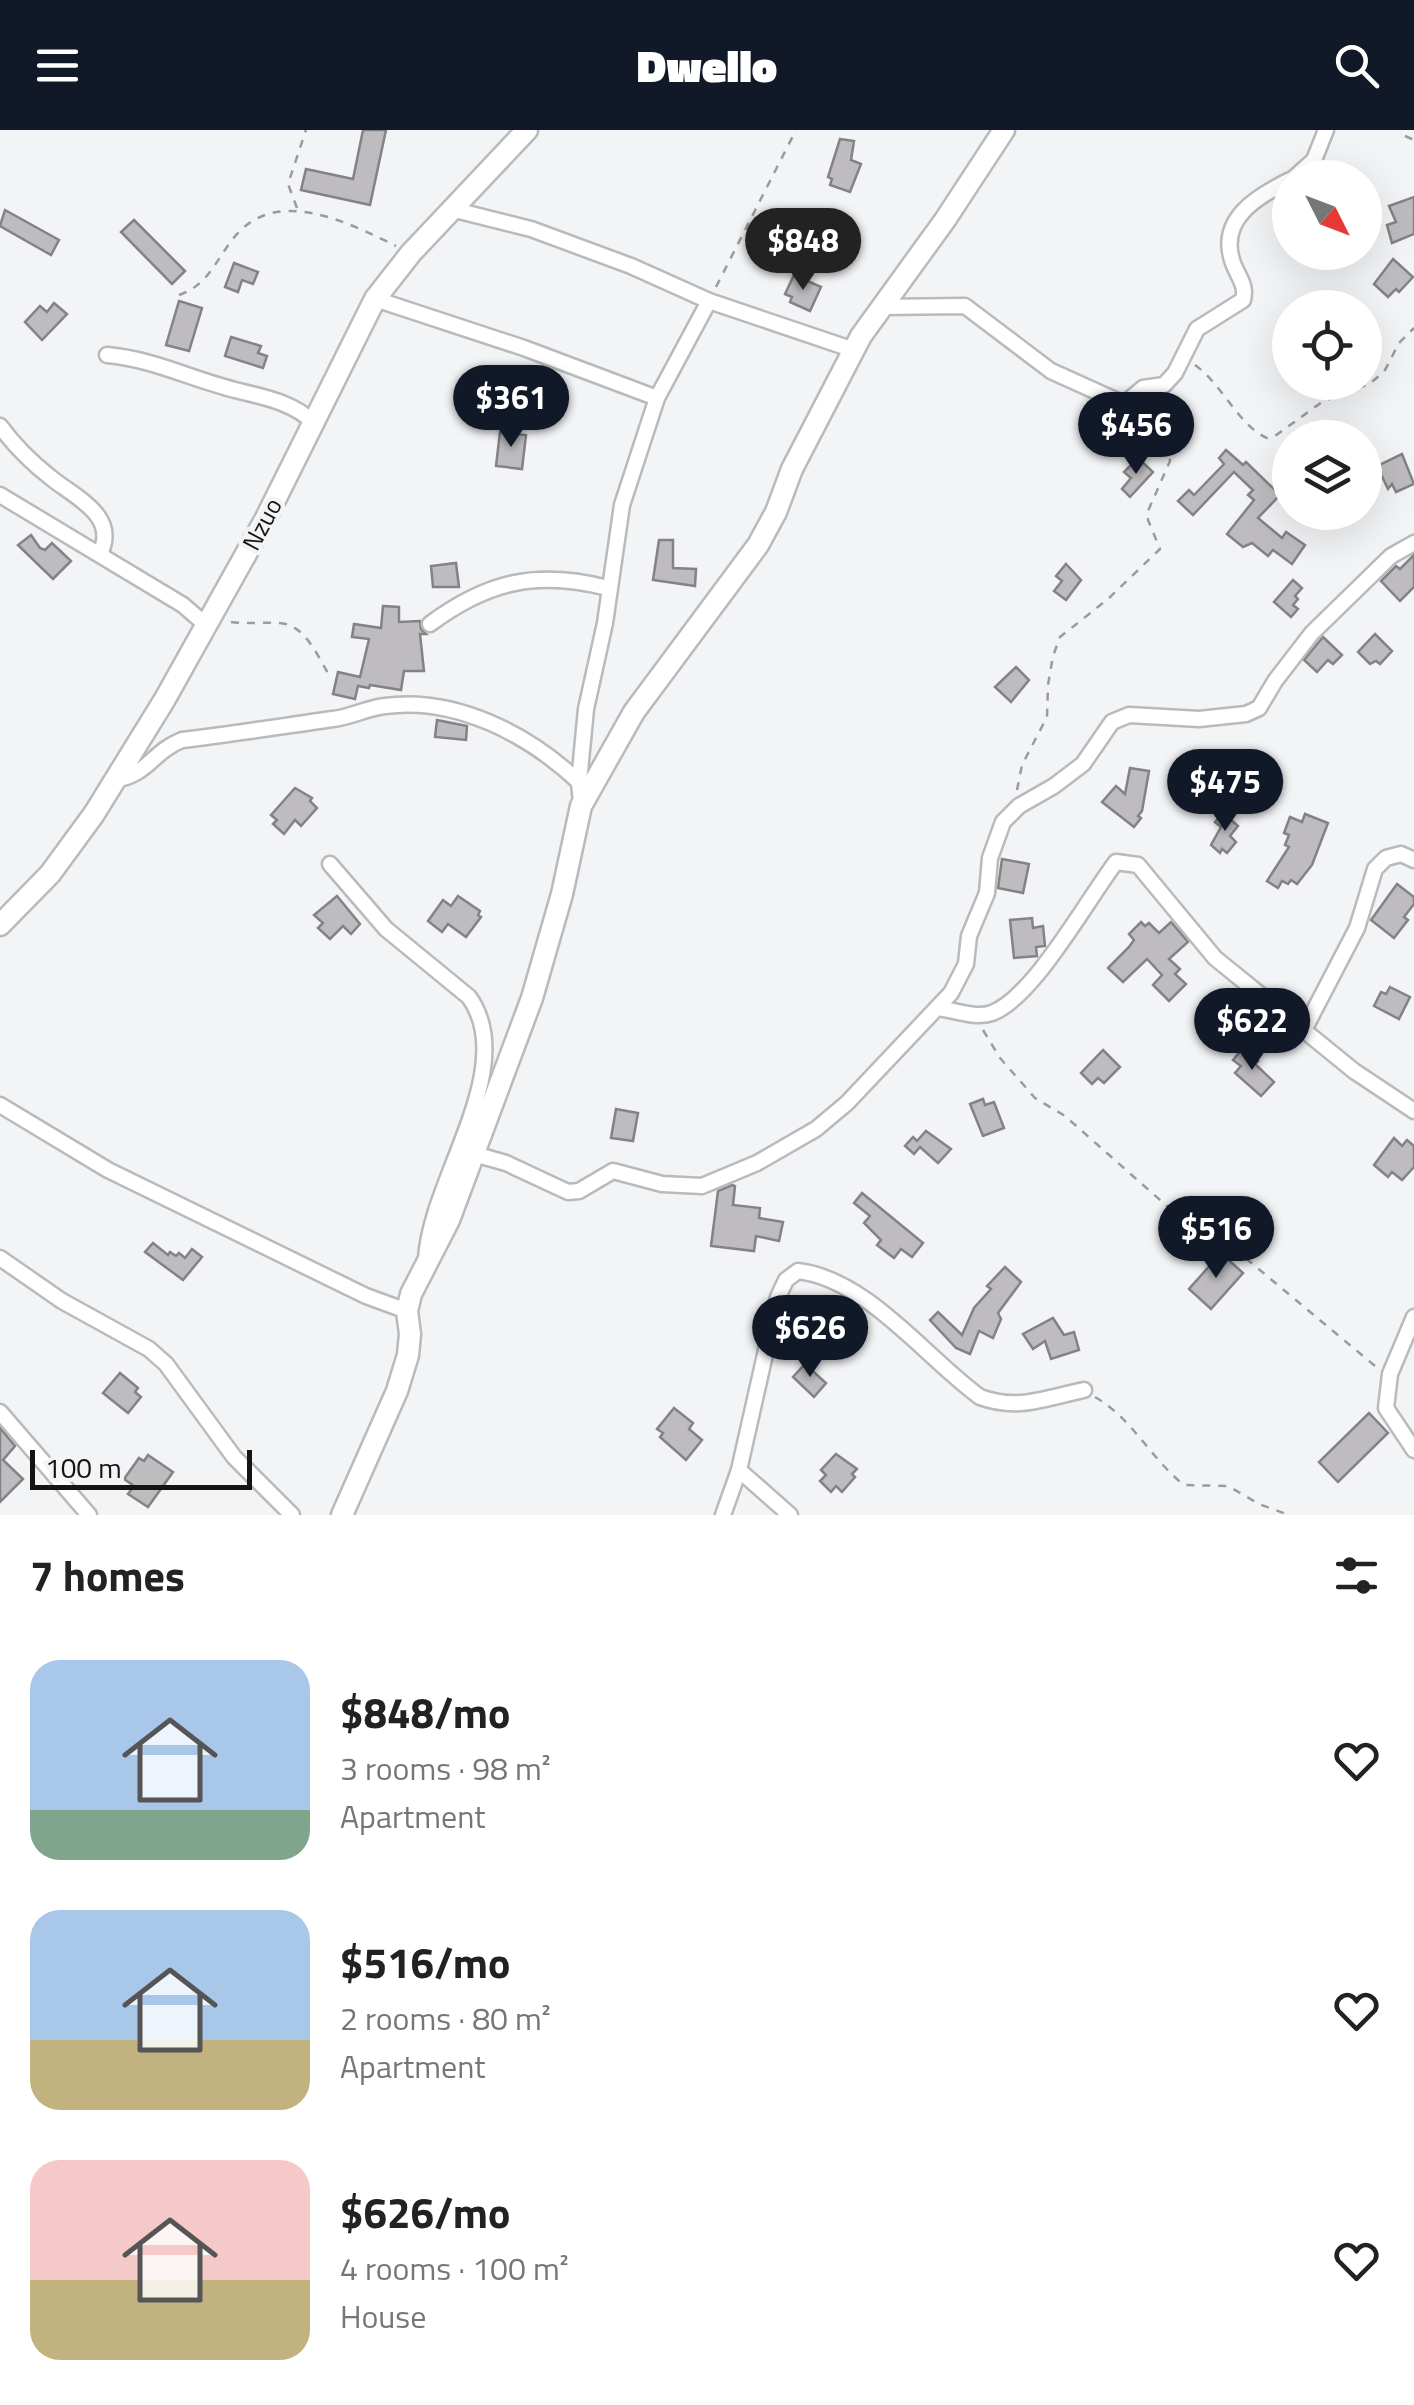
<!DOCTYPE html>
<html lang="en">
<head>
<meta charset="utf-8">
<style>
  :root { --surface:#fff; --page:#f2f2f2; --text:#222; --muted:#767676; --accent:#111827 }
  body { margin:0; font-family:"Titillium Web",sans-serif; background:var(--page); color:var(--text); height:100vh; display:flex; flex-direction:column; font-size:38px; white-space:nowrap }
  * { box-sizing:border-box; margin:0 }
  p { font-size:32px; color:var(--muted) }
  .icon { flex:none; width:55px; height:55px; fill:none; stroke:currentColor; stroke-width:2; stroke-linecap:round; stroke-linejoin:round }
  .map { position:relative; height:1385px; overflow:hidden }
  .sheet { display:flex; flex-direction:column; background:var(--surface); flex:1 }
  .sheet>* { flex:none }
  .needle { width:65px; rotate:132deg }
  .tools { position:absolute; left:1272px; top:30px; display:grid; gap:20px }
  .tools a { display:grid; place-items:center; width:110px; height:110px; border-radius:50%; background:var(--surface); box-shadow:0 10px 40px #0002; font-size:50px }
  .scale { position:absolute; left:30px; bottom:25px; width:222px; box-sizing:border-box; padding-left:10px; border:5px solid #141415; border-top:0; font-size:28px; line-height:35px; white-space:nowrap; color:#141415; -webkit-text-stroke:8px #f3f4f6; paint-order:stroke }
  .price { position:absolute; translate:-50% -85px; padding:0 22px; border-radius:35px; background:var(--accent); color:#fff; font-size:32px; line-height:65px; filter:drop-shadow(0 2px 5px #0008) }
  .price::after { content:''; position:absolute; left:50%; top:60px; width:30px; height:22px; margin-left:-15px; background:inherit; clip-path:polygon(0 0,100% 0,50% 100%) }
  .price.selected { background:#222; color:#fff }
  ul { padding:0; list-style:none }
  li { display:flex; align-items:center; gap:30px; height:250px; padding:0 30px }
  li span { display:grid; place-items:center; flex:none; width:280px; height:200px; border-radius:30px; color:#555 }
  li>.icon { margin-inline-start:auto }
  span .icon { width:120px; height:120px; fill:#fffc; stroke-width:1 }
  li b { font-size:42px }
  h2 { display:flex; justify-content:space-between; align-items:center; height:120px; padding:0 30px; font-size:42px }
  header { display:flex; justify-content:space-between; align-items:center; height:130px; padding:0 30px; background:var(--accent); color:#fff; font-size:45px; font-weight:800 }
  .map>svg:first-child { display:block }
  .building { fill:#bebcbf; stroke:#838284; stroke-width:2.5 }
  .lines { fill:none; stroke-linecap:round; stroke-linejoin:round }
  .street-casing { stroke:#b9babc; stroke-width:19 }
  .secondary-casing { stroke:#b9babc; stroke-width:25 }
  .path { stroke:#9a9b9c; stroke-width:2.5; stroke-dasharray:8 8; stroke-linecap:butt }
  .street { stroke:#fff; stroke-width:14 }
  .secondary { stroke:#fff; stroke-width:20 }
  .labels { text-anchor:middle; stroke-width:9; stroke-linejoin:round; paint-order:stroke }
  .street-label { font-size:25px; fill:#141415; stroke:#f3f4f6 }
</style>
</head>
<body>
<header><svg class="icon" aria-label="menu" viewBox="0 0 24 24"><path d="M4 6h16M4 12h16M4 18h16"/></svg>Dwello<svg class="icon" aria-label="search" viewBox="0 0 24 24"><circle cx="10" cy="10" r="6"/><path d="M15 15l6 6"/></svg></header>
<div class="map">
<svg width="1414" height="1385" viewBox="0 0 1414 1385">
  <rect width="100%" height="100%" fill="#f3f4f6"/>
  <g class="building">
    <polygon points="363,0 386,0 370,75 301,60 306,39 353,49"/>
    <polygon points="840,9 854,11 851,30 861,34 850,62 830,55 832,49 828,47"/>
    <polygon points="1414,67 1414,104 1392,113 1387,95 1396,92 1389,76"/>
    <polygon points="5,80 59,110 51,125 0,96"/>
    <polygon points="134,90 185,141 172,154 121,102"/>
    <polygon points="1393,129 1413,147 1399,162 1396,159 1388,167 1374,154"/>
    <polygon points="234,133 258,142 253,154 242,150 238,162 225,157"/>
    <polygon points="794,145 821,157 810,181 790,172 792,167 785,164"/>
    <polygon points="179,171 202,178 189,221 166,215"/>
    <polygon points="54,173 67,184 42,210 25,192 40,176 47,182"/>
    <polygon points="231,207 261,216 258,223 267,226 263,238 225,226"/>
    <polygon points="500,302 526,305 522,339 496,336"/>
    <polygon points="1226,320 1243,335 1246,332 1280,365 1258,388 1282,408 1286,402 1305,415 1292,434 1273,420 1268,426 1252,413 1243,417 1227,404 1254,370 1248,365 1253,360 1234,342 1193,385 1178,371 1189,360 1194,365 1224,334 1219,328"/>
    <polygon points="1402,324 1414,354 1396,362 1392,354 1388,359 1377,336"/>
    <polygon points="1138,328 1153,342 1130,367 1122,359 1131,348 1124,342"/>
    <polygon points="31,405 40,418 45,420 52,413 71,431 53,449 18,415"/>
    <polygon points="659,410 673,410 673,438 696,439 695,456 653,450"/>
    <polygon points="1414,425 1414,457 1400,471 1381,451 1396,436 1400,439"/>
    <polygon points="456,433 459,457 433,457 431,436"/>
    <polygon points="1066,434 1081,450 1066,470 1054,461 1062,451 1056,446"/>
    <polygon points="1293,450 1302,458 1295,466 1298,469 1293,475 1298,479 1291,487 1274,472"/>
    <polygon points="383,476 399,477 399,492 420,491 421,499 426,504 420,504 424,541 404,541 401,560 370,555 369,558 358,556 355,569 333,564 338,542 360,547 369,509 352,507 354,494 381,498"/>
    <polygon points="1375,504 1392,521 1380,534 1376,531 1370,534 1358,522"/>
    <polygon points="1323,507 1342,525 1333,534 1328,530 1317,542 1304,530"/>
    <polygon points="1016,537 1029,550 1011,572 995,557"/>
    <polygon points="437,590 467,596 466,610 435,607"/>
    <polygon points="1259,625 1274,638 1257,657 1242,644"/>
    <polygon points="1130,638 1149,641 1142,681 1138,686 1141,688 1134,697 1102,672 1116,656 1125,664"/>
    <polygon points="295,658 312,668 310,671 317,678 301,696 295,690 284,704 273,694 277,690 271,685"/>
    <polygon points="1223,683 1238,696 1230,706 1236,712 1227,723 1222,719 1220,723 1211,715 1221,697 1215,692"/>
    <polygon points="1305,684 1328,693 1312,735 1297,754 1291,750 1288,754 1282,751 1278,758 1267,751 1289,717 1285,715 1289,705 1284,703 1290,687 1302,692"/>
    <polygon points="1002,729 1029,734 1023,763 998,758"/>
    <polygon points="1397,754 1414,767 1414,774 1404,787 1408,790 1394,808 1371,790"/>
    <polygon points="337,766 360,794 351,804 343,796 330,809 318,798 323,793 314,785"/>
    <polygon points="458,766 480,781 478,785 481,787 466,807 448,794 442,802 428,791 443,770 451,776"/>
    <polygon points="1032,788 1033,798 1043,796 1045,816 1036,817 1037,826 1014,828 1010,790"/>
    <polygon points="1141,792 1145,796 1149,793 1159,803 1171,792 1188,812 1169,829 1180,839 1175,844 1186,854 1169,871 1153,855 1162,845 1147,829 1123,852 1108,838 1129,817 1134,810 1129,804"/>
    <polygon points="1390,857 1410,867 1399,889 1374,876 1381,862 1386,864"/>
    <polygon points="1243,918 1258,931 1255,934 1274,952 1261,966 1235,943 1241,936 1233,930"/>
    <polygon points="1103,920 1120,937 1104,953 1098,948 1092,954 1081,943"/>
    <polygon points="983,969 985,975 994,972 1004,998 983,1006 970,974"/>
    <polygon points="616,979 638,983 633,1011 611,1008"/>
    <polygon points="926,1001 951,1019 938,1033 920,1017 914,1024 905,1016 913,1007 917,1011"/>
    <polygon points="1394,1008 1402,1016 1407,1010 1414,1016 1414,1037 1402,1050 1392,1042 1388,1047 1374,1035"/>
    <polygon points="732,1055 735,1056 733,1075 760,1078 759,1088 783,1092 779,1111 756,1106 754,1121 711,1116 718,1061"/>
    <polygon points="862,1063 923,1113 912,1127 901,1119 894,1128 877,1115 881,1110 864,1093 870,1086 854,1073"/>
    <polygon points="153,1113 168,1125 170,1122 176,1126 179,1123 185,1128 192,1119 202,1127 183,1150 145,1122"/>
    <polygon points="1221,1123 1243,1143 1211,1179 1189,1159"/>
    <polygon points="1005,1137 1021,1152 998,1183 1001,1189 993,1208 979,1201 970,1224 956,1218 930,1190 938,1182 962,1205 974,1178 991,1159 987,1156"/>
    <polygon points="1053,1188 1064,1205 1074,1202 1079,1220 1051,1229 1045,1211 1033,1219 1023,1204"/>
    <polygon points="805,1234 826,1253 814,1267 793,1247"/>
    <polygon points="120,1243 138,1258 135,1262 141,1267 128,1283 103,1263"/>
    <polygon points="674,1278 693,1293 689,1299 702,1310 686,1330 660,1307 663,1303 657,1299"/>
    <polygon points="1369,1283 1388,1303 1338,1352 1319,1332"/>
    <polygon points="0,1298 15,1316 3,1330 23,1349 0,1372"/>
    <polygon points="836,1324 857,1339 852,1344 855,1347 842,1362 836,1356 831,1362 820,1351 826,1345 821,1340"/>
    <polygon points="148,1325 173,1342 148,1377 128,1364 134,1356 124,1349 139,1328 144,1331"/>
  </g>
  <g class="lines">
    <defs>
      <g id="street">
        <polyline points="1294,48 1314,30 1326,0"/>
        <polyline points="451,79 531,99 631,136 709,171 854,220"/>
        <polyline points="375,169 524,218 657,268"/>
        <path d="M880,177L965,176L1051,241L1124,274L1143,258L1164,255L1175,243L1197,199L1243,170C1247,155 1238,147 1233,133C1217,89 1258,66 1290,50"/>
        <path d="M107,225C153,229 191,249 235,260C263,267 293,272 314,293"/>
        <path d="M0,296C14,315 32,333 50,347C74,367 119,385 100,424"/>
        <polyline points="0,365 183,475 206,495"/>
        <path d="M430,494C488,451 537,440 608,458"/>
        <path d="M115,650C149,644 152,622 182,610C232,604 283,596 333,589C351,587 367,578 385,576C456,566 529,605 579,652"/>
        <polyline points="581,673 579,652 586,579 605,493 622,375 657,268 709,171"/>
        <path d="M330,734L386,799L469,867C520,938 429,1051 426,1130"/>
        <path d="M938,878C954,880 976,889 992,883C1034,867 1087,770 1116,732L1138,735L1215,828L1354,941L1414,981"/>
        <polyline points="1304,900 1357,798 1375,739 1386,728 1401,724 1414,730"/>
        <polyline points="0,975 108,1040 366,1166 407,1181"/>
        <polyline points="474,1024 506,1033 568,1062 579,1061 613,1041 662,1054 702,1056 757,1033 816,999 847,973 951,863 966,834 969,806 987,763 990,728 1003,692 1019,676 1054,656 1083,634 1112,592 1129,585 1199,589 1246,584 1259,578 1275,551 1312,503 1391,426 1414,413"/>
        <polyline points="0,1128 62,1171 149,1219 166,1234 234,1327 292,1385"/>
        <polyline points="1414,1187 1390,1244 1386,1278 1414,1320"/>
        <polyline points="0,1282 89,1385"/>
        <polyline points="739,1340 790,1385"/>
        <path d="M723,1385L739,1340L778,1167L786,1150L798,1141C867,1149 926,1228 980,1267C1018,1281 1045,1268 1084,1260"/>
      </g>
      <g id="secondary">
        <polyline points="0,795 50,744 94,684 165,569 266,388 375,169 411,123 527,0"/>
        <polyline points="342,1385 397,1261 408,1225 410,1204 407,1181 411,1164 449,1090 532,868 562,764 581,676 634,582 758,415 776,382 792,339 861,206 945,90 1004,0"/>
      </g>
    </defs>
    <use href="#street" class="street-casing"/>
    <use href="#secondary" class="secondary-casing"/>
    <g class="path">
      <polyline points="1405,6 1414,10"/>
      <polyline points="297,78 288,54 306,0"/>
      <polyline points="716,157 796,0"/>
      <path d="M179,165C208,155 215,132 232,110C274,54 347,92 396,116"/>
      <path d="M1195,235C1222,254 1239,296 1267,308L1275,306L1322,272L1369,254L1384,242L1399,213L1414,198"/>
      <path d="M231,492C247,494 263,492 279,493C306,494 318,528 331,548"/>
      <polyline points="1017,660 1022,635 1047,587 1048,555 1053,526 1060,507 1108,469 1160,419 1148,390 1148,381 1170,331 1164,270"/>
      <polyline points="983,900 1000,928 1035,968 1065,986 1177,1085 1237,1121 1375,1236"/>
      <path d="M1095,1267C1132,1288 1151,1329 1184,1355L1228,1356L1259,1374L1289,1385"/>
    </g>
    <use href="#street" class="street"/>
    <use href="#secondary" class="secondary"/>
  </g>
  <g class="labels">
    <g class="street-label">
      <text transform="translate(262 394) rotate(-62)" y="9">Nzuo</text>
    </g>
  </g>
</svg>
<div class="tools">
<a><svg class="needle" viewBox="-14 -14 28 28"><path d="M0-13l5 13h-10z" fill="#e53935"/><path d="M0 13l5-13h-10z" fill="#767676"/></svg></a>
<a><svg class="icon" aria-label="locate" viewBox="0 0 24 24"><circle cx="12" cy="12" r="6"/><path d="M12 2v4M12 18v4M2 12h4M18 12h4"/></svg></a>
<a><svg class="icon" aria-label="layers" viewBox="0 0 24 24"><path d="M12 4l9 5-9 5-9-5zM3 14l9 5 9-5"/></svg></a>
</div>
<div class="scale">100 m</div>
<b class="price selected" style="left:803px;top:163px">$848</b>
<b class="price" style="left:511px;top:320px">$361</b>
<b class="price" style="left:1136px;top:347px">$456</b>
<b class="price" style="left:1225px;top:704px">$475</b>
<b class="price" style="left:1252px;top:943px">$622</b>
<b class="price" style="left:1216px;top:1151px">$516</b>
<b class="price" style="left:810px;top:1250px">$626</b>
</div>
<section class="sheet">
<h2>7 homes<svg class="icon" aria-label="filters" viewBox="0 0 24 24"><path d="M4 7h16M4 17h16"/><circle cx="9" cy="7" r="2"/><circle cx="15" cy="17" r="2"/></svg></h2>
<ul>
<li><span style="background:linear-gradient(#a9c7e8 75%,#7fa58c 0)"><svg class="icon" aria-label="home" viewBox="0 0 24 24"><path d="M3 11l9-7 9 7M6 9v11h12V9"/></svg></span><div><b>$848/mo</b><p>3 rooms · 98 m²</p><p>Apartment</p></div><svg class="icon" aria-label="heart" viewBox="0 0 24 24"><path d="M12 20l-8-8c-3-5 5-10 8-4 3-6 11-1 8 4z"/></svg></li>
<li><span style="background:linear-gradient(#a9c7e8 65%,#c2b280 0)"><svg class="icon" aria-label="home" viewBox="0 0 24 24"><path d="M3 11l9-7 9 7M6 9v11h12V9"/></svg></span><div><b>$516/mo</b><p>2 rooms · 80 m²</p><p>Apartment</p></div><svg class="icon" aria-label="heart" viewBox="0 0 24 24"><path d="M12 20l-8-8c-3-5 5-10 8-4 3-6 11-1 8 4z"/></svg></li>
<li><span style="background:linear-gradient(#f6c9c9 60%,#c2b280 0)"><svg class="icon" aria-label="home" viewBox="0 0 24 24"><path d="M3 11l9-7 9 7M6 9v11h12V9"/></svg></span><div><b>$626/mo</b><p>4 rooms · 100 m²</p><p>House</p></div><svg class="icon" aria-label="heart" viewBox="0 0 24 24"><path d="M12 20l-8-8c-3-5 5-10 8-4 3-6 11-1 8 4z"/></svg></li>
</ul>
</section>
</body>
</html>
